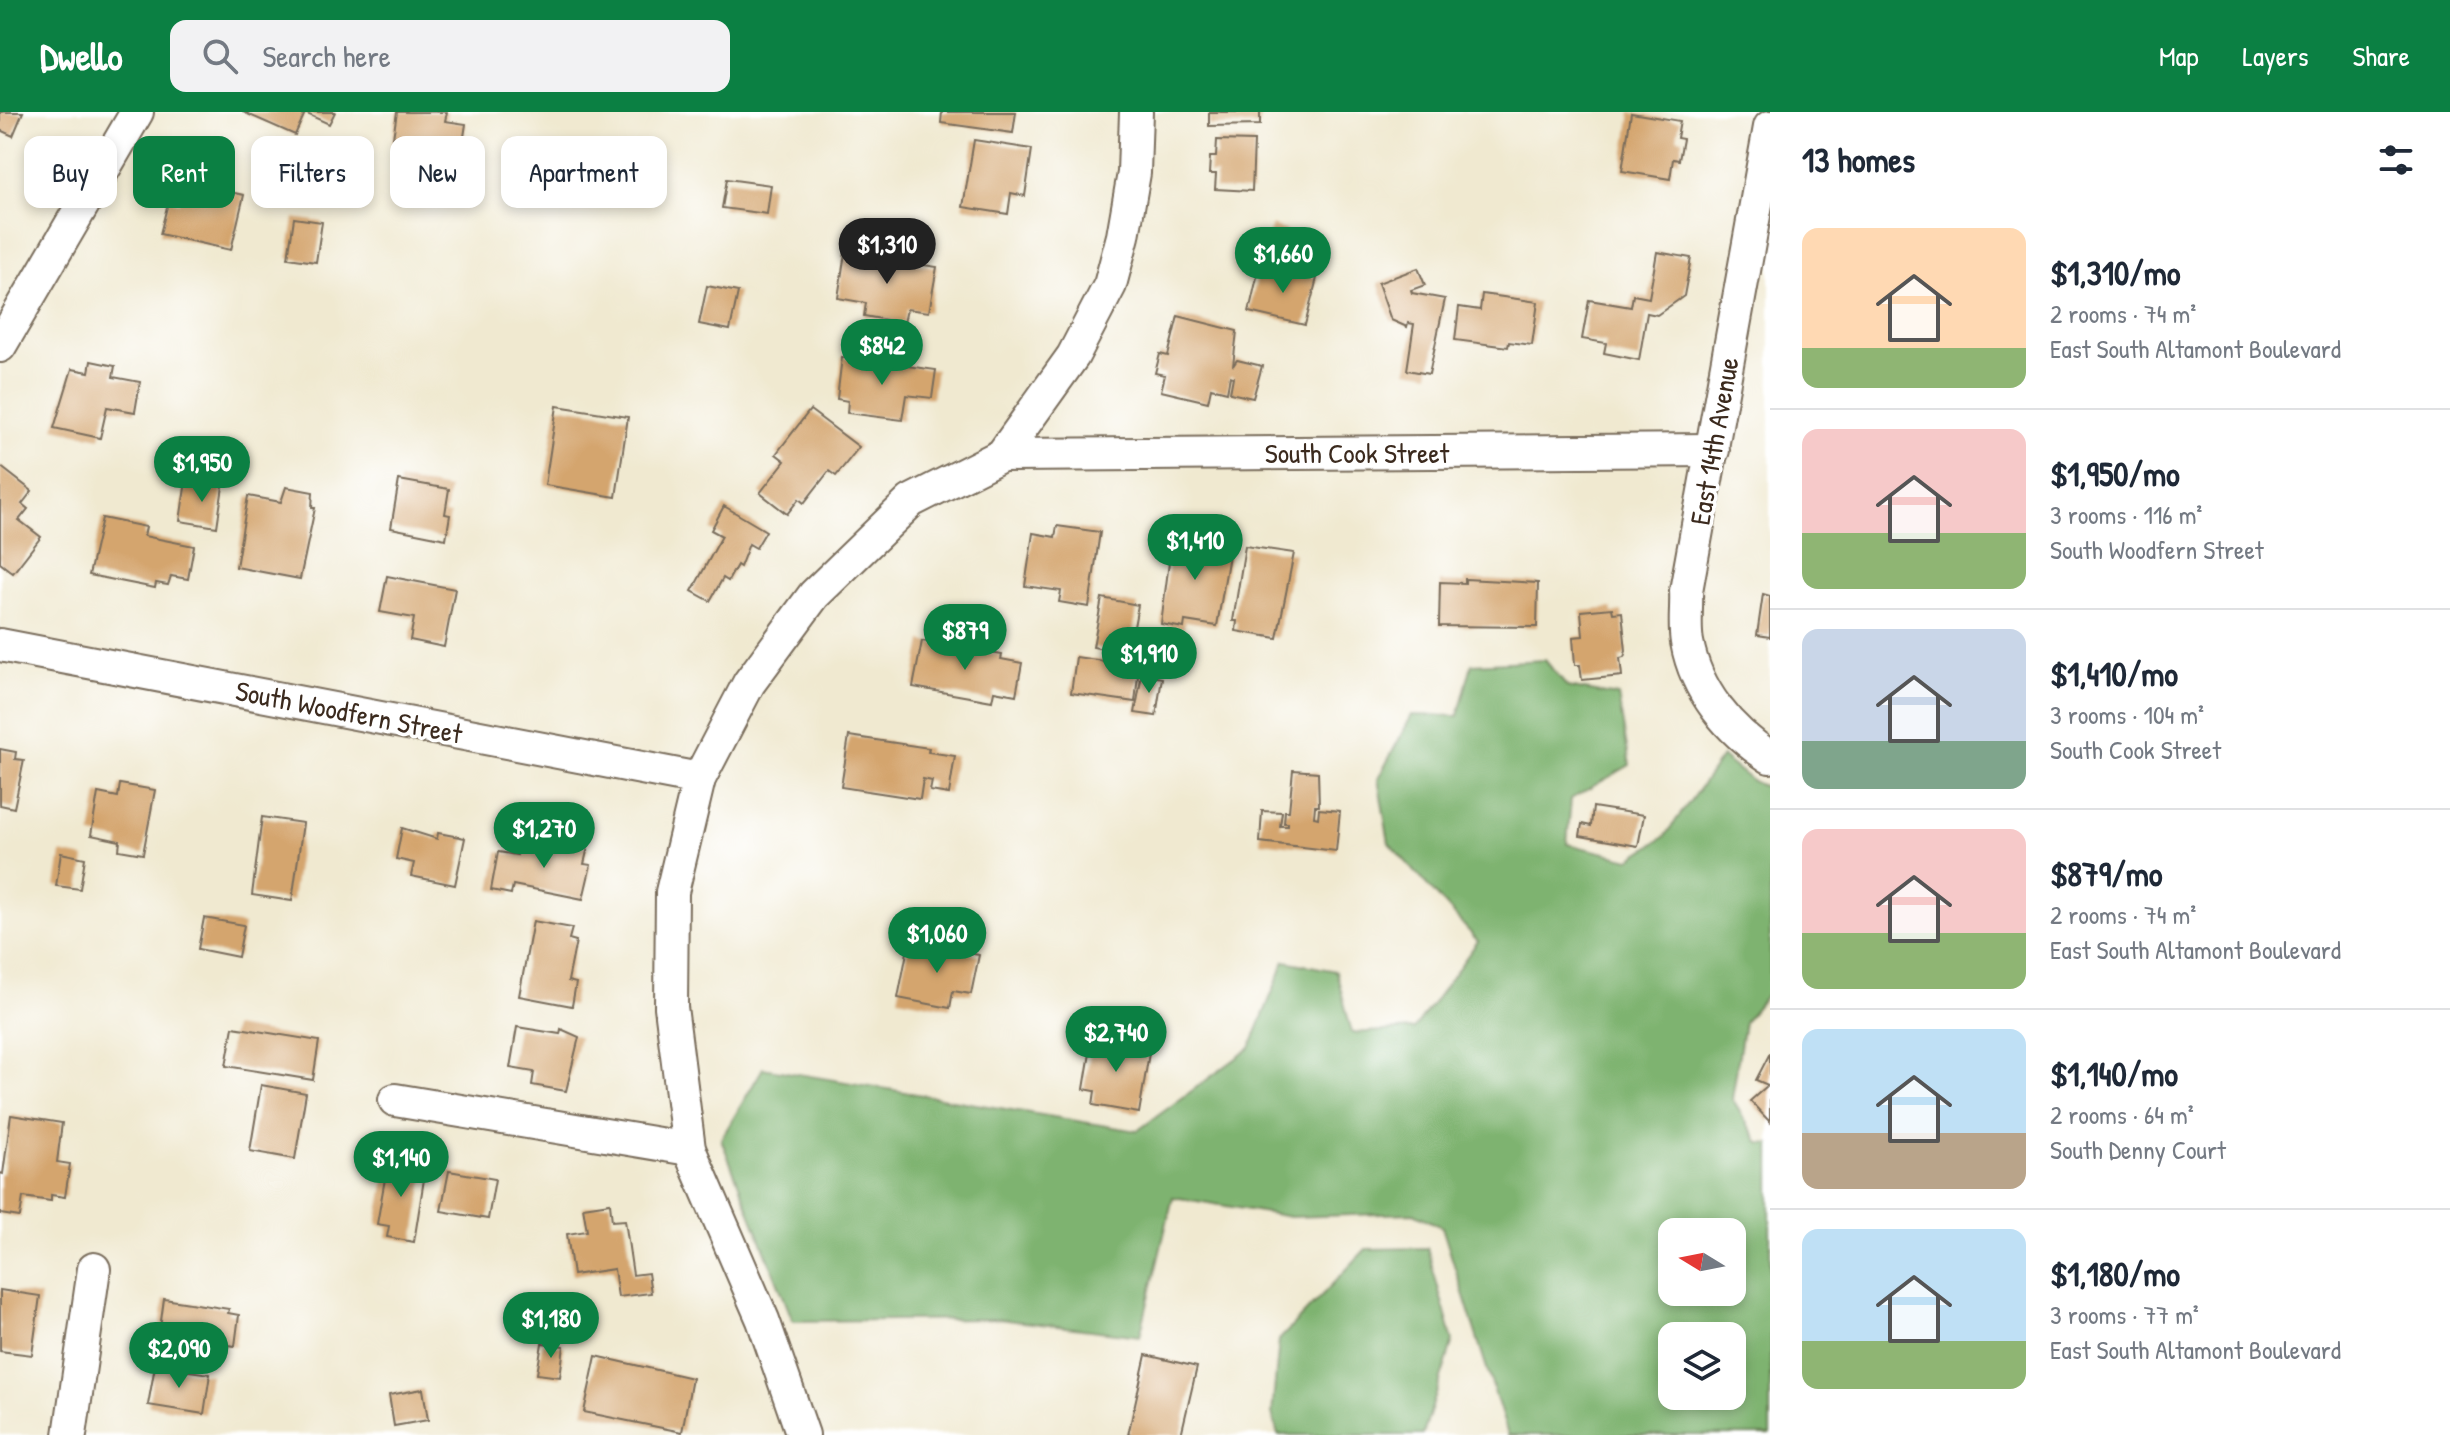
<!DOCTYPE html>
<html lang="en">
<head>
<meta charset="utf-8">
<style>
  :root { --surface:#fff; --page:#f2f2f3; --text:#1f2937; --muted:#747a83; --line:#e0e1e3; --accent:#0b8043 }
  body { margin:0; font-family:"Patrick Hand",sans-serif; background:var(--page); color:var(--text); height:100vh; display:flex; flex-direction:column; font-size:30px; white-space:nowrap }
  * { box-sizing:border-box; margin:0 }
  p { font-size:26px; color:var(--muted) }
  .icon { flex:none; width:44px; height:44px; fill:none; stroke:currentColor; stroke-width:2; stroke-linecap:round; stroke-linejoin:round }
  .map { position:relative; flex:1; overflow:hidden }
  .sheet { display:flex; flex-direction:column; background:var(--surface); width:680px }
  .sheet>* { flex:none }
  .hud { position:absolute; left:24px; top:24px; width:760px; height:72px; display:flex; gap:16px }
  .needle { width:52px; rotate:280deg }
  .controls { position:absolute; left:1658px; top:1106px; display:grid; gap:16px }
  .controls a { display:grid; place-items:center; width:88px; height:88px; border-radius:16px; background:var(--surface); box-shadow:0 4px 12px #0003; font-size:40px }
  .price { position:absolute; translate:-50% -68px; padding:0 18px; border-radius:28px; background:var(--accent); color:#fff; font-size:26px; line-height:52px; filter:drop-shadow(0 2px 4px #0008) }
  .price::after { content:''; position:absolute; left:50%; top:48px; width:24px; height:18px; margin-left:-12px; background:inherit; clip-path:polygon(0 0,100% 0,50% 100%) }
  .price.active { background:#222; color:#fff }
  ul { padding:0; list-style:none }
  li { display:flex; align-items:center; gap:24px; height:200px; padding:0 32px }
  li+li { border-top:2px solid var(--line) }
  li span { display:grid; place-items:center; flex:none; width:224px; height:160px; border-radius:16px; color:#555 }
  li>.icon { margin-inline-start:auto }
  span .icon { width:96px; height:96px; fill:#fffc; stroke-width:1 }
  li b { font-size:34px }
  h2 { display:flex; justify-content:space-between; align-items:center; height:96px; padding:0 32px; font-size:34px }
  .tag { padding:0 28px; border-radius:16px; background:var(--surface); box-shadow:0 4px 12px #0003; font-size:28px; line-height:72px }
  .tag.active { background:var(--accent); color:#fff }
  header { display:flex; align-items:center; gap:48px; box-sizing:border-box; height:112px; padding:0 40px; background:var(--accent); color:#fff }
  header strong { font-size:38px }
  nav { display:flex; gap:44px; margin-inline-start:auto; font-size:28px }
  .search { width:560px; height:72px; background:var(--page); display:flex; align-items:center; gap:20px; box-sizing:border-box; padding:0 28px; border-radius:16px; color:var(--muted); font-size:30px }
  main { display:flex; flex:1; min-height:0 }
  .map>svg:first-child { display:block }
  .forest { fill:#7eb36f; stroke:#5c6e46; stroke-width:2; fill-rule:evenodd }
  .building { fill:#d4a56e }
  .lines { fill:none; stroke-linecap:round; stroke-linejoin:round }
  .minor-casing { stroke:#7a6d5c; stroke-width:36 }
  .minor { stroke:#fff; stroke-width:32 }
  .labels { text-anchor:middle; stroke-width:7; stroke-linejoin:round; paint-order:stroke }
  .street-label { font-size:28px; fill:#3b2a1e; stroke:#fff }
</style>
</head>
<body>
<header>
<strong>Dwello</strong>
<div class="search"><svg class="icon" aria-label="search" viewBox="0 0 24 24"><circle cx="10" cy="10" r="6"/><path d="M15 15l6 6"/></svg>Search here</div>
<nav><a>Map</a><a>Layers</a><a>Share</a></nav>
</header>
<main>
<div class="map">
<svg width="1770" height="1323" viewBox="0 0 1770 1323">
  <rect width="100%" height="100%" fill="#fff"/>
  <filter id="ink" filterUnits="userSpaceOnUse"><feTurbulence type="fractalNoise" baseFrequency=".0125" numOctaves="2"/><feDisplacementMap in="SourceGraphic" scale="16" xChannelSelector="R" yChannelSelector="G"/><feConvolveMatrix kernelMatrix="1 2 1 2 8 2 1 2 1" color-interpolation-filters="sRGB"/></filter>
  <filter id="wash" filterUnits="userSpaceOnUse"><feTurbulence type="fractalNoise" baseFrequency=".006" numOctaves="4" result="noise"/><feDisplacementMap in="SourceGraphic" scale="32" xChannelSelector="R" yChannelSelector="G"/><feGaussianBlur stdDeviation="1.8" result="paint"/><feColorMatrix in="noise" values="0 0 0 0 0 0 0 0 0 0 0 0 0 0 0 0 0 1.4 0 .05"/><feComposite in="paint" operator="in"/></filter>
  <g filter="url(#wash)">
    <rect width="100%" height="100%" fill="#f0e9d0"/>
    <g class="forest">
      <path d="M1545,548L1567,575L1618,584L1630,653L1571,687L1567,732L1630,747L1664,725L1722,645L1752,669L1770,677V879L1744,910L1732,987L1759,1031L1770,1032V1323H1508L1442,1115L1414,1101L1290,1105L1173,1085L1140,1224L998,1207L793,1209L721,1027L763,956L1137,1019L1250,936L1285,849L1336,859L1352,921L1414,917L1478,829L1389,731L1378,667L1412,603L1458,604L1472,552ZM1672,1120H1732V1180H1672ZM1672,1224H1732V1284H1672Z"/>
      <polygon points="1427,1136 1453,1229 1423,1323 1278,1323 1272,1302 1279,1228 1366,1137"/>
    </g>
    <g id="blocks">
      <g class="building">
        <polygon points="0,0 23,0 13,24 0,18"/>
        <polygon points="243,0 335,0 329,12 305,1 295,23"/>
        <polygon points="397,0 447,0 445,9 466,12 460,50 391,39"/>
        <polygon points="942,0 1016,0 1013,21 941,11"/>
        <polygon points="1209,0 1260,0 1260,13 1209,14"/>
        <polygon points="1631,1 1680,9 1677,26 1683,27 1679,48 1673,47 1670,67 1622,59"/>
        <polygon points="974,28 1032,37 1025,84 1011,81 1008,102 963,95"/>
        <polygon points="1217,28 1254,29 1252,79 1215,77 1216,62 1209,62 1210,45 1216,45"/>
        <polygon points="727,67 771,73 767,102 722,96"/>
        <polygon points="189,71 244,83 231,138 160,122 169,87 179,90 183,75"/>
        <polygon points="294,106 322,110 316,150 288,146"/>
        <polygon points="1272,113 1303,126 1297,142 1266,129"/>
        <polygon points="1657,140 1691,146 1684,184 1657,203 1647,201 1639,248 1604,241 1606,231 1582,227 1589,188 1631,195 1633,183 1649,186"/>
        <polygon points="845,141 937,155 929,200 907,197 904,211 864,204 866,191 838,186"/>
        <polygon points="1260,152 1317,166 1305,213 1249,200"/>
        <polygon points="1418,156 1425,173 1411,178 1412,181 1445,187 1429,262 1407,258 1414,212 1408,211 1407,215 1391,208 1378,171"/>
        <polygon points="707,174 738,180 730,218 699,212"/>
        <polygon points="1482,182 1538,190 1532,233 1509,230 1508,235 1455,228 1459,195 1480,198"/>
        <polygon points="1178,204 1237,219 1233,254 1237,248 1262,254 1253,286 1230,281 1233,265 1230,264 1227,280 1211,276 1208,290 1161,279 1165,263 1155,261 1160,242 1168,244"/>
        <polygon points="842,245 936,258 932,286 906,283 902,308 847,301 848,289 837,287"/>
        <polygon points="91,249 115,254 113,265 140,270 135,300 107,295 100,326 54,316 72,257 89,260"/>
        <polygon points="557,294 628,305 616,385 545,373"/>
        <polygon points="810,298 859,335 836,364 829,359 804,391 799,387 787,402 760,381 785,349 776,342"/>
        <polygon points="0,354 32,379 22,392 28,397 19,408 41,425 13,461 0,451"/>
        <polygon points="399,368 449,377 445,402 450,403 446,427 391,416"/>
        <polygon points="186,369 223,374 217,415 180,409"/>
        <polygon points="286,375 313,380 312,396 315,396 300,467 236,455 248,384 281,390"/>
        <polygon points="724,394 766,419 756,436 749,432 740,455 737,453 728,469 723,466 710,489 692,479 722,424 711,418"/>
        <polygon points="102,406 146,415 144,424 194,434 188,467 171,464 168,473 156,471 155,476 89,463"/>
        <polygon points="1057,414 1100,420 1089,495 1059,490 1061,479 1025,474 1033,421 1055,425"/>
        <polygon points="1179,422 1231,431 1217,514 1185,509 1184,516 1161,512 1171,435 1177,436"/>
        <polygon points="1245,434 1294,441 1277,526 1236,519 1237,509 1233,509"/>
        <polygon points="387,464 455,477 444,535 410,528 414,506 380,500"/>
        <polygon points="1465,467 1538,471 1537,515 1439,514 1440,470 1465,471"/>
        <polygon points="1763,482 1770,484 1770,525 1757,523"/>
        <polygon points="1102,486 1138,493 1129,542 1093,535"/>
        <polygon points="1612,496 1613,501 1622,500 1626,539 1624,545 1620,546 1622,564 1582,568 1580,553 1575,553 1573,525 1583,524 1581,499"/>
        <polygon points="922,529 1002,543 1001,547 1022,551 1016,583 994,579 992,589 913,575"/>
        <polygon points="1076,545 1139,554 1135,590 1071,581"/>
        <polygon points="1142,562 1162,566 1156,604 1135,601"/>
        <polygon points="849,624 929,636 928,640 955,644 949,682 930,679 932,669 923,667 920,687 841,675"/>
        <polygon points="0,637 16,640 15,647 24,648 14,696 0,693"/>
        <polygon points="1293,658 1318,660 1319,694 1315,694 1314,705 1318,706 1319,697 1340,699 1336,739 1260,730 1262,699 1282,700 1280,714 1288,714 1288,711 1284,711 1285,699 1289,699"/>
        <polygon points="120,672 155,678 143,742 119,738 120,729 91,723 98,681 118,685"/>
        <polygon points="1593,695 1644,703 1638,734 1580,724 1582,712 1591,714"/>
        <polygon points="262,705 303,711 292,789 252,783"/>
        <polygon points="402,716 437,727 438,721 465,726 455,773 411,764 414,751 396,747"/>
        <polygon points="519,729 558,737 559,729 588,735 584,752 591,753 583,787 513,773 511,782 491,778 498,740 517,743"/>
        <polygon points="61,741 85,746 80,777 56,774"/>
        <polygon points="204,806 244,813 238,845 198,837"/>
        <polygon points="533,809 572,816 569,827 576,829 568,869 576,871 572,894 519,884"/>
        <polygon points="909,830 979,843 971,882 953,879 950,896 898,886"/>
        <polygon points="233,915 319,929 313,968 226,954"/>
        <polygon points="517,915 560,922 561,917 579,925 566,979 532,973 534,960 510,956"/>
        <polygon points="1093,923 1133,930 1132,938 1149,941 1139,1001 1093,993 1095,979 1084,977"/>
        <polygon points="1770,941 1770,1010 1750,989 1768,973 1756,968"/>
        <polygon points="261,973 306,981 295,1047 250,1039"/>
        <polygon points="11,1003 62,1011 57,1050 70,1052 65,1085 51,1083 51,1089 23,1085 20,1105 0,1102 0,1061 3,1062"/>
        <polygon points="389,1044 417,1049 415,1059 425,1061 414,1130 387,1125 389,1114 377,1112"/>
        <polygon points="449,1059 495,1067 488,1107 441,1099"/>
        <polygon points="610,1091 612,1109 625,1108 633,1163 648,1161 651,1181 618,1185 614,1157 573,1163 567,1122 587,1119 583,1095"/>
        <polygon points="0,1178 40,1184 32,1243 0,1239"/>
        <polygon points="164,1187 229,1197 228,1201 239,1203 235,1234 223,1232 222,1241 158,1231"/>
        <polygon points="542,1231 564,1234 560,1265 537,1262"/>
        <polygon points="1146,1243 1197,1255 1181,1323 1128,1323"/>
        <polygon points="596,1244 692,1266 682,1320 584,1300"/>
        <polygon points="155,1254 210,1262 204,1302 148,1293"/>
        <polygon points="423,1277 428,1308 394,1314 389,1283"/>
      </g>
    </g>
  </g>
  <g filter="url(#ink)">
    <use href="#blocks" fill-opacity="0" stroke="#7a6d5c" stroke-width="2"/>
    <g class="lines">
      <defs>
        <g id="minor">
          <path d="M1770,15L1686,479C1687,495 1684,514 1687,530C1696,579 1729,619 1770,645"/>
          <polyline points="0,234 137,0"/>
          <polyline points="1002,343 1713,338"/>
          <polyline points="0,533 699,667"/>
          <polyline points="395,988 689,1037"/>
          <polyline points="70,1323 94,1157"/>
          <polyline points="803,1323 763,1208 689,1037 671,895 672,780 699,667 749,571 814,483 911,389 1002,343 1073,244 1110,173 1123,124 1134,61 1136,0"/>
        </g>
      </defs>
      <use href="#minor" class="minor-casing"/>
      <use href="#minor" class="minor"/>
    </g>
  </g>
  <g class="labels">
    <g class="street-label">
      <text transform="translate(1714 329) rotate(-80)" y="10">East 14th Avenue</text>
      <text x="1357" y="351">South Cook Street</text>
      <text transform="translate(349 600) rotate(11)" y="10">South Woodfern Street</text>
    </g>
  </g>
</svg>
<div class="controls">
<a><svg class="needle" viewBox="-14 -14 28 28"><path d="M0-13l5 13h-10z" fill="#e53935"/><path d="M0 13l5-13h-10z" fill="#747a83"/></svg></a>
<a><svg class="icon" aria-label="layers" viewBox="0 0 24 24"><path d="M12 4l9 5-9 5-9-5zM3 14l9 5 9-5"/></svg></a>
</div>
<b class="price active" style="left:887px;top:174px">$1,310</b>
<b class="price" style="left:1283px;top:183px">$1,660</b>
<b class="price" style="left:882px;top:275px">$842</b>
<b class="price" style="left:202px;top:392px">$1,950</b>
<b class="price" style="left:1195px;top:470px">$1,410</b>
<b class="price" style="left:965px;top:560px">$879</b>
<b class="price" style="left:1149px;top:583px">$1,910</b>
<b class="price" style="left:544px;top:758px">$1,270</b>
<b class="price" style="left:937px;top:863px">$1,060</b>
<b class="price" style="left:1116px;top:962px">$2,740</b>
<b class="price" style="left:401px;top:1087px">$1,140</b>
<b class="price" style="left:551px;top:1248px">$1,180</b>
<b class="price" style="left:179px;top:1278px">$2,090</b>
<div class="hud">
<a class="tag">Buy</a>
<a class="tag active">Rent</a>
<a class="tag">Filters</a>
<a class="tag">New</a>
<a class="tag">Apartment</a>
</div>
</div>
<section class="sheet">
<h2>13 homes<svg class="icon" aria-label="filters" viewBox="0 0 24 24"><path d="M4 7h16M4 17h16"/><circle cx="9" cy="7" r="2"/><circle cx="15" cy="17" r="2"/></svg></h2>
<ul>
<li><span style="background:linear-gradient(#ffd9b3 75%,#8fb573 0)"><svg class="icon" aria-label="home" viewBox="0 0 24 24"><path d="M3 11l9-7 9 7M6 9v11h12V9"/></svg></span><div><b>$1,310/mo</b><p>2 rooms · 74 m²</p><p>East South Altamont Boulevard</p></div></li>
<li><span style="background:linear-gradient(#f6c9c9 65%,#8fb573 0)"><svg class="icon" aria-label="home" viewBox="0 0 24 24"><path d="M3 11l9-7 9 7M6 9v11h12V9"/></svg></span><div><b>$1,950/mo</b><p>3 rooms · 116 m²</p><p>South Woodfern Street</p></div></li>
<li><span style="background:linear-gradient(#c9d6e8 70%,#7fa58c 0)"><svg class="icon" aria-label="home" viewBox="0 0 24 24"><path d="M3 11l9-7 9 7M6 9v11h12V9"/></svg></span><div><b>$1,410/mo</b><p>3 rooms · 104 m²</p><p>South Cook Street</p></div></li>
<li><span style="background:linear-gradient(#f6c9c9 65%,#8fb573 0)"><svg class="icon" aria-label="home" viewBox="0 0 24 24"><path d="M3 11l9-7 9 7M6 9v11h12V9"/></svg></span><div><b>$879/mo</b><p>2 rooms · 74 m²</p><p>East South Altamont Boulevard</p></div></li>
<li><span style="background:linear-gradient(#bfe0f5 65%,#b9a48a 0)"><svg class="icon" aria-label="home" viewBox="0 0 24 24"><path d="M3 11l9-7 9 7M6 9v11h12V9"/></svg></span><div><b>$1,140/mo</b><p>2 rooms · 64 m²</p><p>South Denny Court</p></div></li>
<li><span style="background:linear-gradient(#bfe0f5 70%,#8fb573 0)"><svg class="icon" aria-label="home" viewBox="0 0 24 24"><path d="M3 11l9-7 9 7M6 9v11h12V9"/></svg></span><div><b>$1,180/mo</b><p>3 rooms · 77 m²</p><p>East South Altamont Boulevard</p></div></li>
</ul>
</section>
</main>
</body>
</html>
